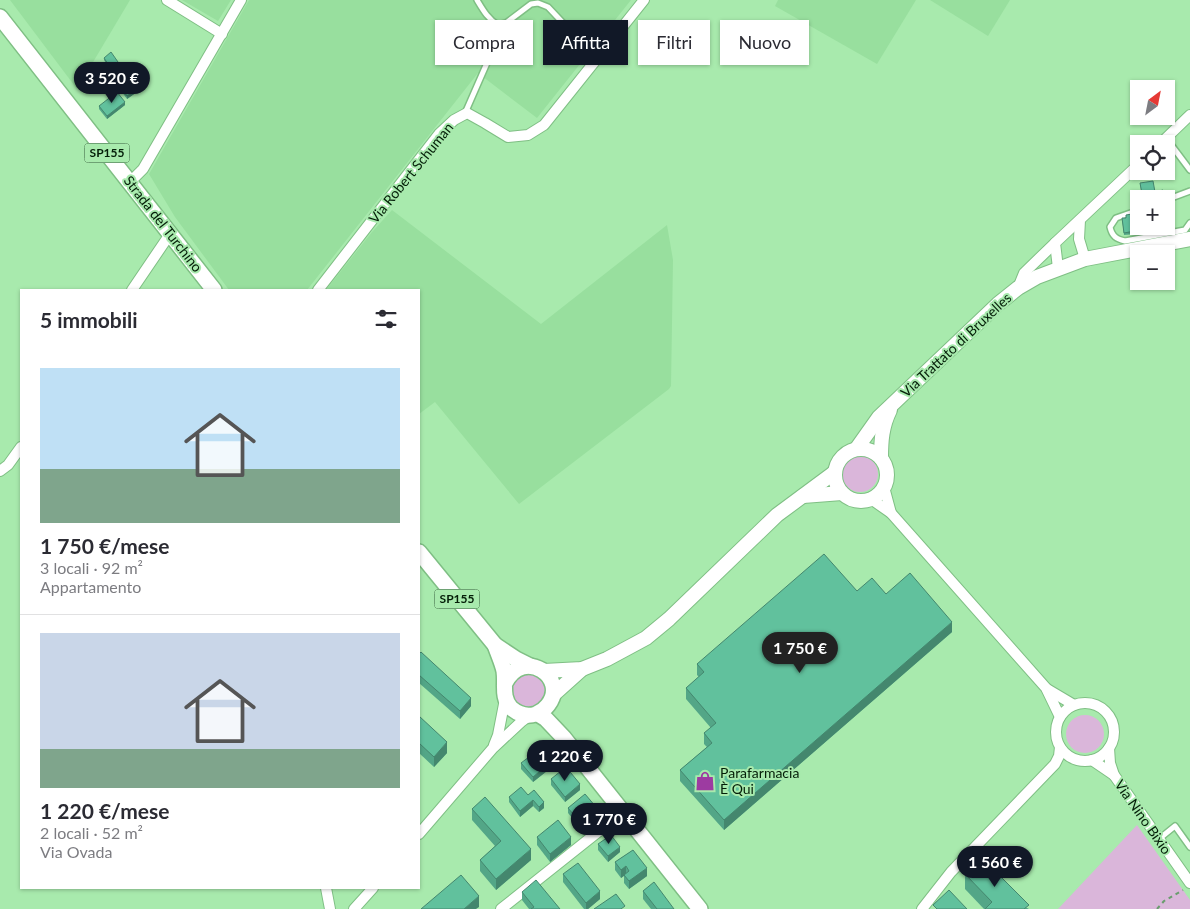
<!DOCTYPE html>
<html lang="it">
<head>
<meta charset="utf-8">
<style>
  :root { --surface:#fff; --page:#f7f7f7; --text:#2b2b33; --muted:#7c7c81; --line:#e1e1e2; --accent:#111827 }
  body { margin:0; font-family:Lato,sans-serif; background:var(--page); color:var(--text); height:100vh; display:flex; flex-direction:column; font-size:19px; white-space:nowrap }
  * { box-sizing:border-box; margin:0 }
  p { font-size:16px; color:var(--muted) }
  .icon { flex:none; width:28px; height:28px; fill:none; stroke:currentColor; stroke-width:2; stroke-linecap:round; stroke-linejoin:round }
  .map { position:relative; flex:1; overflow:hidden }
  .side { position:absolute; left:20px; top:289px; width:400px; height:600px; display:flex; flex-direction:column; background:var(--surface); border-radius:0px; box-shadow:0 1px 4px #0004 }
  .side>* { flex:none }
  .hud { position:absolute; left:435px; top:20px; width:475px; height:45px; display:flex; gap:10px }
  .needle { width:32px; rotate:32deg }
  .controls { position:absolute; left:1130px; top:80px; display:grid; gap:10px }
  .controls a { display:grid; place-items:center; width:45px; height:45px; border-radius:0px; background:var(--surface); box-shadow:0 1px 4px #0004; font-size:25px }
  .price { position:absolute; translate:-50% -42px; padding:0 11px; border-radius:18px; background:var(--accent); color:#fff; font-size:16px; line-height:32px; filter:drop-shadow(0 1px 2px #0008) }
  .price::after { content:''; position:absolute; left:50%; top:30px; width:15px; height:11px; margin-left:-8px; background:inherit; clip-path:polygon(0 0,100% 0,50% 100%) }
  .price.selected { background:#222; color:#fff }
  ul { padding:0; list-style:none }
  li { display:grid; align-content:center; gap:10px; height:265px; padding:0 20px }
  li+li { border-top:1px solid var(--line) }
  li span { display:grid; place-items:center; height:155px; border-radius:0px; color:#555 }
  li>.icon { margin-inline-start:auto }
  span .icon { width:90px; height:90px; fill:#fffc; stroke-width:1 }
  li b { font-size:21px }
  h2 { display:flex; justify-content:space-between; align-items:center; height:60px; padding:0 20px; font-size:21px }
  .tag { padding:0 18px; border-radius:0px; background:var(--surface); box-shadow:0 1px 4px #0004; font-size:18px; line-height:45px }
  .tag.selected { background:var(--accent); color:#fff }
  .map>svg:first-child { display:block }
  .built { fill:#98df9e }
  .green { fill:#dab6da }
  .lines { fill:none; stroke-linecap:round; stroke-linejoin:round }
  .lane-casing { stroke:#7fbf84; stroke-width:8 }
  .street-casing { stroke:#7fbf84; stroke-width:12 }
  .secondary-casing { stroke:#7fbf84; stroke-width:16 }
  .primary-casing { stroke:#7fbf84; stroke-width:18 }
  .path { stroke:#6a9d6e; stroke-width:2; stroke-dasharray:4 4; stroke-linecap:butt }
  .lane { stroke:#fff; stroke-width:5 }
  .street { stroke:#fff; stroke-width:10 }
  .secondary { stroke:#fff; stroke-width:14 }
  .primary { stroke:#fff; stroke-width:15 }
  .wall { fill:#53a687 }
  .shaded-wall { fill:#44876e }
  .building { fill:#61c19d; stroke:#44876e }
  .labels { text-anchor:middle; stroke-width:4; stroke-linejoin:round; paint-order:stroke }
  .shield { fill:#a8eaad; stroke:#355b3a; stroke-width:1 }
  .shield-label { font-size:12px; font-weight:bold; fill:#041e08 }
  .street-label { font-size:14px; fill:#041e08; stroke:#a8eaad }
  .poi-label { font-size:14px; fill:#041e08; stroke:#a8eaad; text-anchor:start }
</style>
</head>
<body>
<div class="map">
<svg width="1190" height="909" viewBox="0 0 1190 909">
  <rect width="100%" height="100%" fill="#a8eaad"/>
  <g class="built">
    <polygon points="10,0 130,0 77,89"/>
    <polygon points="182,0 231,0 218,21"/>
    <polygon points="249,0 631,0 537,118 478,73 307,290 229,290 175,217 149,174"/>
    <polygon points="778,0 916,0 877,64 775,6"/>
    <polygon points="930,0 1010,0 988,36"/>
    <polygon points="392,210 541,324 667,225 673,260 671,386 669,389 519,504 435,402 419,414 419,290 326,290 372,232"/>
  </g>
  <g class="green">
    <circle cx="860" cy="474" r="18"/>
    <path d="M528,671L544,680L547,691L544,702L528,710L512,702C509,680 508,681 528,671Z"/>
    <circle cx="1085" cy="734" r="19"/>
    <polygon points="1137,825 1190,900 1190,909 1058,909"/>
  </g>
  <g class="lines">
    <defs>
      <g id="lane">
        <path d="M477,0C483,10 488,19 498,25L506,23L531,4L538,3L548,7L597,59"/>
        <polyline points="467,113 466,111 487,63 498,25"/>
        <polyline points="1166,138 1190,170"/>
        <polyline points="1166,200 1190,191"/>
        <path d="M1139,210L1116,218L1110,227C1112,236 1116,239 1125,241L1185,230L1190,223"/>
        <polyline points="1159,839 1175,826 1190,847"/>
      </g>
      <g id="street">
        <polyline points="167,0 222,34"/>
        <polyline points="1160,144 1190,115"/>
        <polyline points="130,182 143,169 241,0"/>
        <polyline points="1080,220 1079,239 1085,259"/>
        <polyline points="1058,268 1055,243 1139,164"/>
        <polyline points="1018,288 1024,273 1055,243"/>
        <polyline points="132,290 170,234"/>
        <polyline points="318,290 439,134 454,120 467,113 485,123 508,137 528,135 544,125 644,0"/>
        <polyline points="0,471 8,465 21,447"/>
        <polyline points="884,487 891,513"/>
        <polyline points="871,499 891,513 1046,688 1060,717"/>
        <polyline points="1047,689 1074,705"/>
        <circle cx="1085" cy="732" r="29"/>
        <polyline points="494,745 498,735 505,699"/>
        <polyline points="1109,748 1110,763 1114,775 1190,883"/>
        <polyline points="1092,760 1114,775"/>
        <polyline points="419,834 493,748 521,722 530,715"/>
        <polyline points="326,888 330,909"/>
        <polyline points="354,909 373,888"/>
        <polyline points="501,909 623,812"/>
        <polyline points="922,909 951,872 1055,764 1059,756 1060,747"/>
      </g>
      <g id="secondary">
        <polyline points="857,448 879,417 998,304 1018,288 1037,277 1085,259 1190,239"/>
        <circle cx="861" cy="475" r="26"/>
        <path d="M881,458C881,441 882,426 890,410"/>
        <polyline points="803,496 842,493"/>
        <polyline points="544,671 582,669 607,659 646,638 669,619 777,515 835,472"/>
        <polyline points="553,695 582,669"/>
      </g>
      <g id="primary">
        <polyline points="0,17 214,290"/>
        <polyline points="419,552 495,645 516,659 530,666"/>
        <path d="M495,645C498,654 502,662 504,671C506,684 501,697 511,708C518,714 527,717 536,714C541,712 545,709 548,705C569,678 524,646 505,683"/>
        <polyline points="538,714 546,719 564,738 700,909"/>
      </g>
    </defs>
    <use href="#lane" class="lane-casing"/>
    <use href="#street" class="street-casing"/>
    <use href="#secondary" class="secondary-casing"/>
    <use href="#primary" class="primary-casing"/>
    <polyline class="path" points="1157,909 1164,901 1183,890"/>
    <use href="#lane" class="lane"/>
    <use href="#street" class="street"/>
    <use href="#secondary" class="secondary"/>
    <use href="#primary" class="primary"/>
  </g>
  <g class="wall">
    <polygon points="104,58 118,65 110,70 104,60"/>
    <polygon points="117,82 137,92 127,99 117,85"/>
    <polygon points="125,105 107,119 99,109 99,106"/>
    <polygon points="1140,183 1155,192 1164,199 1149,199 1149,196 1142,197"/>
    <polygon points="1122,218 1135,231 1135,234 1124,235"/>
    <polygon points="857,591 886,594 952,632 724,830 680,781 680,770 707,747 704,744 704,733 711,728 686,699 686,688 699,677 697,675 697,664"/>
    <polygon points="419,654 471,706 460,719 419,683"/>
    <polygon points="419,716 447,753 434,767 419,753"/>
    <polygon points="521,763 552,767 533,782 521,769"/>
    <polygon points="551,779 580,790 565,802 551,785"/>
    <polygon points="528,795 544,808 539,812 533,806 520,817 509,802 509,797"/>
    <polygon points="568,808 596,813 579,826 568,813"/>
    <polygon points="472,809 531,860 496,890 480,871 480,860 495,846 472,820"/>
    <polygon points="537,837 571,845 550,862 537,845"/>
    <polygon points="598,844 620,852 608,862 598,850"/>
    <polygon points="633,850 647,876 629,889 624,883 624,876 621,878 615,870 615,862"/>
    <polygon points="563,874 600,899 588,909 584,909 563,882"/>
    <polygon points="965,874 1029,909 984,909 965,889"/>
    <polygon points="643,891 674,909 651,909 643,899"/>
    <polygon points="522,892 560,909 529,909 522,900"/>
  </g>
  <g class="shaded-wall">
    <polygon points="118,62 118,65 110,70 110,67"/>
    <polygon points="137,89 137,92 127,99 127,96"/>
    <polygon points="125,102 125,105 107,119 107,116"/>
    <polygon points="952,622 952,632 724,830 724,820"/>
    <polygon points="471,698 471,706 460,719 460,711"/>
    <polygon points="447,742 447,753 434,767 434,757"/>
    <polygon points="552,761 552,767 533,782 533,777"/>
    <polygon points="580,784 580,790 565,802 565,797"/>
    <polygon points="533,800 533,806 520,817 520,811"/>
    <polygon points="544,802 544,808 539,812 539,807"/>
    <polygon points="596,807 596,813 579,826 579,821"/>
    <polygon points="571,837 571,845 550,862 550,854"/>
    <polygon points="620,847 620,852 608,862 608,856"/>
    <polygon points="531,849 531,860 496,890 496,879"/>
    <polygon points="626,866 626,874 621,878 621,870"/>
    <polygon points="647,868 647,876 629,889 629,881"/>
    <polygon points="600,891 600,899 588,909 586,909 586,903"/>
    <polygon points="479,896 479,907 476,909 464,909"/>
  </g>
  <g class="building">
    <polygon points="111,52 118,62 110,67 104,58"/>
    <polygon points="126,75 137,89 127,96 117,82"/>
    <polygon points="117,92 125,102 107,116 99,106"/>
    <polygon points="1153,181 1155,192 1163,190 1164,199 1150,199 1149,193 1142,194 1140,183"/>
    <polygon points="1166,208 1168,220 1166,220"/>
    <polygon points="1132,214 1135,231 1124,233 1122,218 1126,218 1126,215"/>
    <polygon points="824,554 857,591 872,578 886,594 910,573 952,622 724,820 680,770 712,743 704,733 716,723 686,688 704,672 697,664"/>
    <polygon points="421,652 471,698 460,711 419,675 419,654"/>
    <polygon points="419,716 447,742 434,757 419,743"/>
    <polygon points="541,748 552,761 533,777 521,763"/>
    <polygon points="566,767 580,784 565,797 551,779"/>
    <polygon points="521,787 528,795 534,790 544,802 539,807 533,800 520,811 509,797"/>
    <polygon points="585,794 596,807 579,821 568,808"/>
    <polygon points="485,797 531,849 496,879 480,860 501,841 472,809"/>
    <polygon points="558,820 571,837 550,854 537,837"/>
    <polygon points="611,835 620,847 608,856 598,844"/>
    <polygon points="633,850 647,868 629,881 624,875 629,871 626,866 621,870 615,862"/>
    <polygon points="981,857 1029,905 1024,909 985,909 992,902 965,874"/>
    <polygon points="578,863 600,891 586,903 563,874"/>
    <polygon points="461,875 479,896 464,909 421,909"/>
    <polygon points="536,880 560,909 531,909 534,907 522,892"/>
    <polygon points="654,882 674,909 657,909 643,891"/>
    <polygon points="949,890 967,909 937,909 933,905"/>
    <polygon points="616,894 625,906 621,909 594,909"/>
  </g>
  <defs>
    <symbol id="shop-bare" viewBox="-9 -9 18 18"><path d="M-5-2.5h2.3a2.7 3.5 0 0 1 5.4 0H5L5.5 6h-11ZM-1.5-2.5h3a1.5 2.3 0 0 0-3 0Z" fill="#9d3ba1" stroke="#a8eaad" stroke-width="2.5" paint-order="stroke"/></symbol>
  </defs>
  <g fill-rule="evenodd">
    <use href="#shop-bare" x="691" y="767" width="28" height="28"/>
  </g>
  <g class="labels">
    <g class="shield">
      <rect x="84.5" y="143.5" width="45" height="19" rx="4"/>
      <rect x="434.5" y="589.5" width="45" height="19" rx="4"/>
    </g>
    <g class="shield-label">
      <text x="107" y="157">SP155</text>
      <text x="457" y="603">SP155</text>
    </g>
    <g class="street-label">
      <text transform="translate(411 173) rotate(-51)" y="5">Via Robert Schuman</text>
      <text transform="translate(163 224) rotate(52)" y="5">Strada del Turchino</text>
      <text transform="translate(956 345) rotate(-43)" y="5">Via Trattato di Bruxelles</text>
      <text transform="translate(1143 817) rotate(55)" y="5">Via Nino Bixio</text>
    </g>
    <g class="poi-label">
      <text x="720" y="778">Parafarmacia<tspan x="720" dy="16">È Qui</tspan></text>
    </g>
  </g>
</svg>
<div class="controls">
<a><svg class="needle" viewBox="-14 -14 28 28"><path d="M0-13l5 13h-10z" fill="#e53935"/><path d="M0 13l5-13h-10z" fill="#7c7c81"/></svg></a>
<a><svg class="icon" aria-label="locate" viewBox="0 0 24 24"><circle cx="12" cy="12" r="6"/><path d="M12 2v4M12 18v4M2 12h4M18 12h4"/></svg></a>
<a>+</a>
<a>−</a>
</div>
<b class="price" style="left:112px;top:104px">3 520 €</b>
<b class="price selected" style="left:800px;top:674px">1 750 €</b>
<b class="price" style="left:565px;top:782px">1 220 €</b>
<b class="price" style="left:609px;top:845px">1 770 €</b>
<b class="price" style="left:995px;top:888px">1 560 €</b>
<div class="hud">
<a class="tag">Compra</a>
<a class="tag selected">Affitta</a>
<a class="tag">Filtri</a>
<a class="tag">Nuovo</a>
</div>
<section class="side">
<h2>5 immobili<svg class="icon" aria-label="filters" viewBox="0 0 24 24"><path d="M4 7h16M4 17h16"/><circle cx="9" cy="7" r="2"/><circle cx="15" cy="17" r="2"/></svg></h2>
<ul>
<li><span style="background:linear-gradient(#bfe0f5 65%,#7fa58c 0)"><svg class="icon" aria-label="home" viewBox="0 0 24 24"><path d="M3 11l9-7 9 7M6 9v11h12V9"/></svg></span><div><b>1 750 €/mese</b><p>3 locali · 92 m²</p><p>Appartamento</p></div></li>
<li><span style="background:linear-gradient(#c9d6e8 75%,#7fa58c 0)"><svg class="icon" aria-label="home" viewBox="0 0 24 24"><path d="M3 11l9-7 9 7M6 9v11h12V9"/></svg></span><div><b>1 220 €/mese</b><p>2 locali · 52 m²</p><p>Via Ovada</p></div></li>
</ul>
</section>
</div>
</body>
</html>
